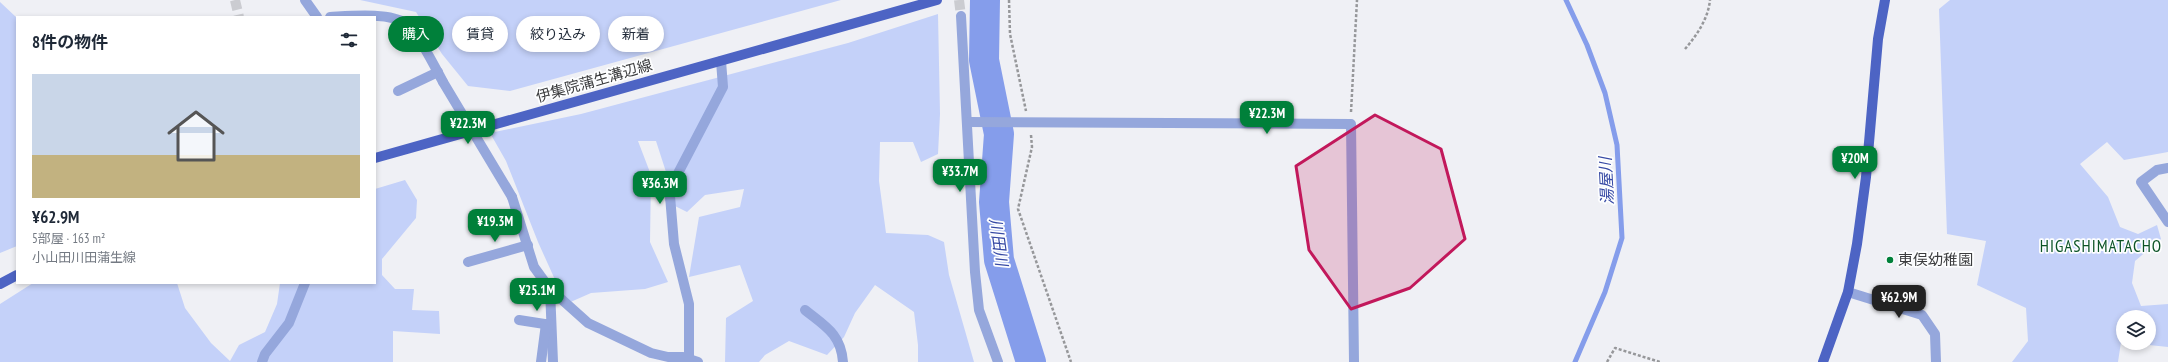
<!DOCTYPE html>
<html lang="ja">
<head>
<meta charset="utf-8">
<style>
  :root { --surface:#fff; --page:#f6f6f7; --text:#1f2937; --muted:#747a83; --line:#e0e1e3; --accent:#00803a }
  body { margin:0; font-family:"PT Sans Narrow","Noto Sans JP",sans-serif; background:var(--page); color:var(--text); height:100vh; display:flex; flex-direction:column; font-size:15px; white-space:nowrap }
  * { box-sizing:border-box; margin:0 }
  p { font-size:13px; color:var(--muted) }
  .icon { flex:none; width:22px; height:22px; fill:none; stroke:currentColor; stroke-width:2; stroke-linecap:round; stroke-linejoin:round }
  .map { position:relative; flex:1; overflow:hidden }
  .side { position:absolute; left:16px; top:16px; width:360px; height:268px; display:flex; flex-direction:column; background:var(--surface); border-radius:0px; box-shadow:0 2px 6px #0003 }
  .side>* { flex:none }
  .guide { position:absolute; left:388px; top:16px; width:380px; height:36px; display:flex; gap:8px }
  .controls { position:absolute; left:2116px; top:310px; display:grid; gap:8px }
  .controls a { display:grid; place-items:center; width:40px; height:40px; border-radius:50%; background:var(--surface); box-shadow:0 2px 6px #0003; font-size:20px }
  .price { position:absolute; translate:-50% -34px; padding:0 9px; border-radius:8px; background:var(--accent); color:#fff; font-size:13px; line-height:26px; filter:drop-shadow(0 1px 2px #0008) }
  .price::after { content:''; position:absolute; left:50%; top:24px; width:12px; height:9px; margin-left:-6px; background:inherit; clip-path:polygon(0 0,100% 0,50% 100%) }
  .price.selected { background:#222; color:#fff }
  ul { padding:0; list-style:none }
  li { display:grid; align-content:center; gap:8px; height:212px; padding:0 16px }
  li+li { border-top:1px solid var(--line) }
  li span { display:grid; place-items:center; height:124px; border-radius:0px; color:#555 }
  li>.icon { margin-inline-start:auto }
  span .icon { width:72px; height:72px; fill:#fffc; stroke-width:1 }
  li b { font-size:17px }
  h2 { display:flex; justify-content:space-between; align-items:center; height:48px; padding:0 16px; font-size:17px }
  .chip { padding:0 14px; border-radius:18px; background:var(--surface); box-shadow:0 2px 6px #0003; font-size:14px; line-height:36px }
  .chip.selected { background:var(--accent); color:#fff }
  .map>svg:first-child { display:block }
  .green { fill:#c4d1f9 }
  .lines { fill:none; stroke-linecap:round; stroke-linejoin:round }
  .stream { stroke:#859deb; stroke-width:5 }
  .river { stroke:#859deb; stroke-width:30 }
  .minor-tunnel { stroke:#cbccd1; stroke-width:10; stroke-dasharray:10 5; stroke-linecap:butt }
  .path { stroke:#96979a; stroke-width:2.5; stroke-dasharray:3 2; stroke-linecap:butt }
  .minor { stroke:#95a7dc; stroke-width:10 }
  .major { stroke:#4d64c4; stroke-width:10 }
  .minor-bridge { stroke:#95a7dc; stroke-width:10 }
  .marked { fill:#c2185b; fill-opacity:0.2; stroke:#c2185b; stroke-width:3; stroke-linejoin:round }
  .poi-dot { fill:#00803a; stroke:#fdfeff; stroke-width:1.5 }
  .labels { text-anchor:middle; stroke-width:3.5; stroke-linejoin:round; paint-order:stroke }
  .street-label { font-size:15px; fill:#3c3d3f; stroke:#fdfeff }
  .poi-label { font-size:15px; fill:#3c3d3f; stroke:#fdfeff; text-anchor:start }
  .water-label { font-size:16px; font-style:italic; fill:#3649a4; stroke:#fdfeff }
  .quarter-label { font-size:17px; letter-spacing:1px; fill:#0d5427; stroke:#fdfeff }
</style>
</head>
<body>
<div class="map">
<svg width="2168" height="362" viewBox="0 0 2168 362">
  <rect width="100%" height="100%" fill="#eff0f5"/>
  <g class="green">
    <polygon points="360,0 841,0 510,91 468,86 442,54 416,12"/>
    <polygon points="1950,0 2168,0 2168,152 2124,160 2107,142 2080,164 2108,197 2120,227 2138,234 2157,225 2161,239 2135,261 2132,283 2141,306 2168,304 2168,347 2130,343 2149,343 2149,317 2123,317 2123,342 2121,342 2118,362 2012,362 2028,341 2026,308 1977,285 1986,241 1947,234 1939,9"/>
    <polygon points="0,2 17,18 17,246 0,253"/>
    <polygon points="938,14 940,114 938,154 921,162 913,142 880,142 879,181 886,233 928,235 944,242 949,275 974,362 918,362 918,345 914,312 875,285 855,313 844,337 827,355 789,341 765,355 759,362 725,362 726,318 753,301 740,265 689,277 699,217 740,207 744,189 705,195 687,212 665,201 666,172 656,141 638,141 651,175 650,242 668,282 645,289 591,293 566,304 538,242 506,161 490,133 581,114 848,43"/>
    <polygon points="405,180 417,200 416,218 382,259 382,275 395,289 414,289 412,310 439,311 440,334 393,331 393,362 0,362 0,304 33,283 177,283 185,308 211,343 230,361 239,345 265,332 277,304 280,283 375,283 375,189"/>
  </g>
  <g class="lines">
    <polyline class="stream" points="1566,0 1587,45 1605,93 1617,145 1622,238 1605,292 1575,362"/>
    <polyline class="river" points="985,0 984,60 999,134 994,202 999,260 1031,362"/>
    <g class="minor-tunnel">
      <polyline points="235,0 239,17"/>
      <polyline points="959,0 961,16"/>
    </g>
    <g class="path">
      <polyline points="1009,0 1010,34 1026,111"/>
      <path d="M1685,49C1697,35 1708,19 1710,0"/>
      <polyline points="1351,112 1357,0"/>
      <polyline points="1031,135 1032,147 1018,209 1071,362"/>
      <polyline points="1607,362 1615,348 1660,362"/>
    </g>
    <g class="minor">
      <polyline points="305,0 317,17"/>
      <polyline points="961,16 975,272 979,310 998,362"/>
      <path d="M330,17C350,16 390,12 407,24C417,31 436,69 443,82"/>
      <polyline points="398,91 438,72"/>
      <polyline points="968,122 1351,124 1354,362"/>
      <polyline points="2168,168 2157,170 2141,182 2168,222"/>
      <polyline points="512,197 534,267 550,289 588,323 651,353 668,357 683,357 698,362"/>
      <polyline points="468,262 528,245"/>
      <polyline points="550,289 553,362"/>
      <polyline points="1848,292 1922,315 1935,334 1936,362"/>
      <path d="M805,310C825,326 841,334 843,362"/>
      <polyline points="519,320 551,325"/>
      <polyline points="689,359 689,304 674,244 670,196 675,179 723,87 721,61"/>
      <polyline points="262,362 265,354 289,323 305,283"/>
      <polyline points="541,362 546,324"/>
    </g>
    <g class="major">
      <polyline points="375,158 937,0"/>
      <polyline points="0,284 17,275"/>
      <polyline points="1823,362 1848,292 1857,244 1866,177 1878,39 1885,0"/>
    </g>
    <polyline class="minor-bridge" points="443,82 512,197"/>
  </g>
  <path class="marked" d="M1375,115L1441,149L1465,239L1410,288L1351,309L1309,250L1296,166Z"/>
  <circle class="poi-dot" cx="1890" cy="260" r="4"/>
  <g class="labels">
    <g class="street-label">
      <text transform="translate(594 81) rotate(-16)" y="5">伊集院蒲生溝辺線</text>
    </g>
    <g class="poi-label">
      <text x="1898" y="265">東俣幼稚園</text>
    </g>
    <g class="water-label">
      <text transform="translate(1606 181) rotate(-93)" y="6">湯屋川</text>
      <text transform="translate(999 242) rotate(82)" y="6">川田川</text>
    </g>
    <g class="quarter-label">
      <text x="2101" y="252">HIGASHIMATACHO</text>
    </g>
  </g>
</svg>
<div class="controls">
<a><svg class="icon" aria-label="layers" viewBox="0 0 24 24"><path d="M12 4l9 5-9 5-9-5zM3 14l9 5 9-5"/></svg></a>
</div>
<b class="price" style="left:1267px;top:135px">¥22.3M</b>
<b class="price" style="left:468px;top:145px">¥22.3M</b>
<b class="price" style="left:1855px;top:180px">¥20M</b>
<b class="price" style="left:960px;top:193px">¥33.7M</b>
<b class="price" style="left:660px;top:205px">¥36.3M</b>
<b class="price" style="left:495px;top:243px">¥19.3M</b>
<b class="price" style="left:537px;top:312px">¥25.1M</b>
<b class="price selected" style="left:1899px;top:319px">¥62.9M</b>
<div class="guide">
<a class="chip selected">購入</a>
<a class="chip">賃貸</a>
<a class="chip">絞り込み</a>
<a class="chip">新着</a>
</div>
<section class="side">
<h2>8件の物件<svg class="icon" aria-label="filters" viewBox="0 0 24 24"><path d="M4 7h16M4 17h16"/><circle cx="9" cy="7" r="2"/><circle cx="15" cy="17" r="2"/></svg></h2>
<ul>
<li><span style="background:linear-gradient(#c9d6e8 65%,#c2b280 0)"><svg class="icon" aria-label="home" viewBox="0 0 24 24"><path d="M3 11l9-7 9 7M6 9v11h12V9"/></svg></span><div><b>¥62.9M</b><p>5部屋 · 163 m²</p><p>小山田川田蒲生線</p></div></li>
</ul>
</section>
</div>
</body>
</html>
